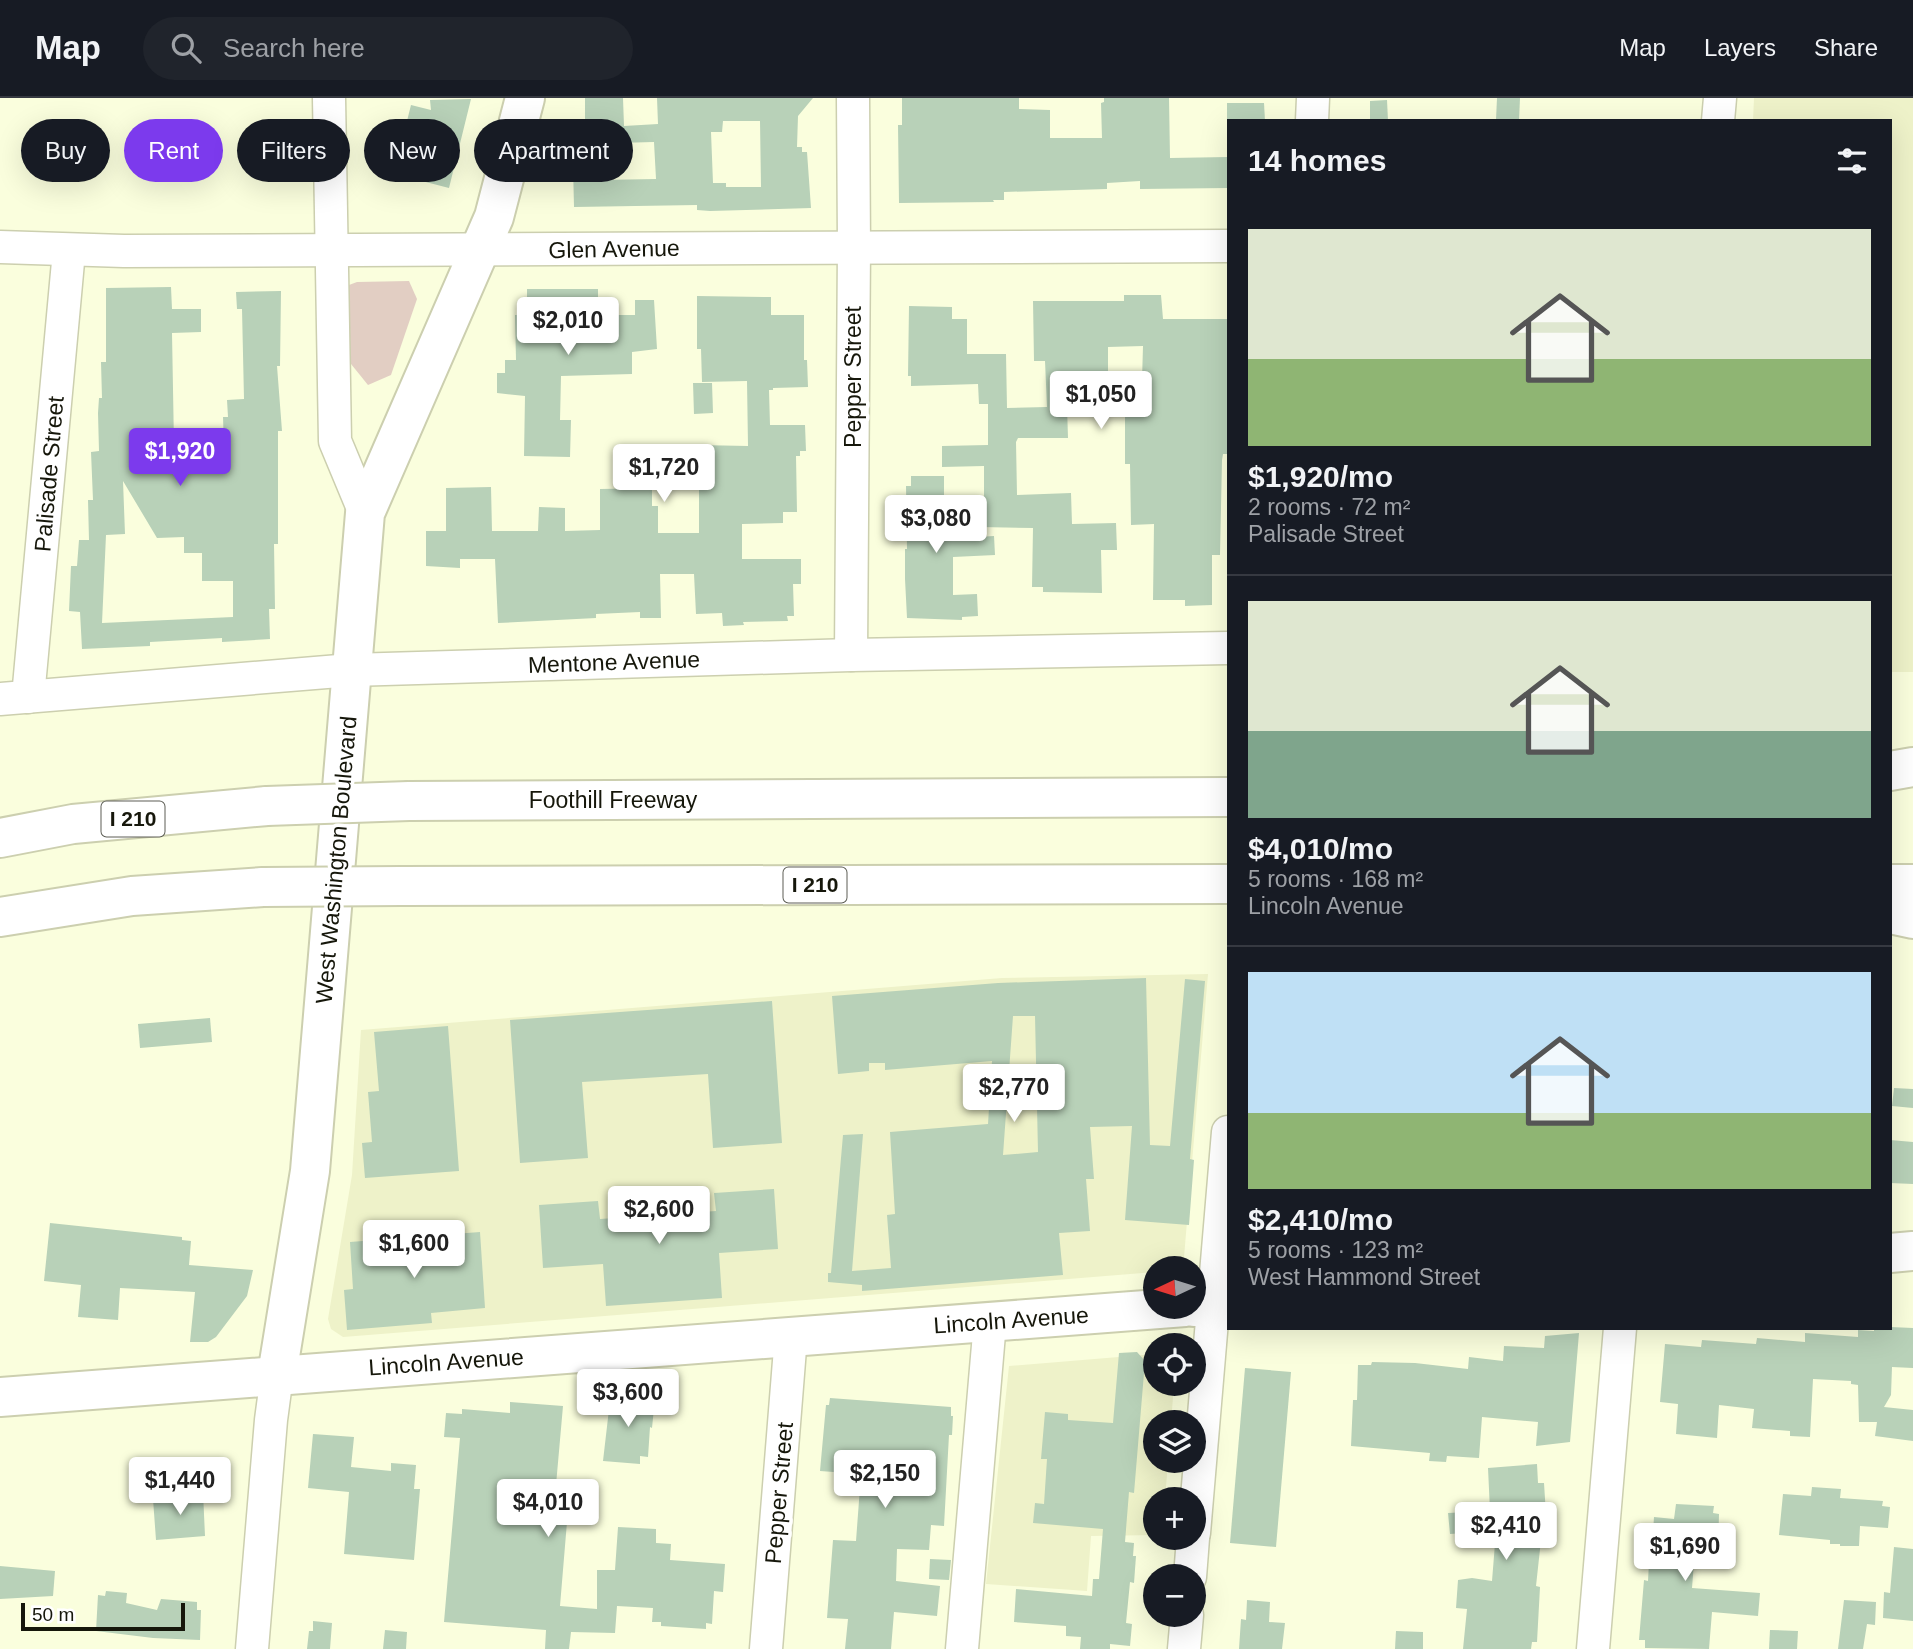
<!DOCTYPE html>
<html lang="en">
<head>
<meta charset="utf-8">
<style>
  :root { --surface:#171b24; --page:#20242c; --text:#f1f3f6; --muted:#9ea1a6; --line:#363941; --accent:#7c3aed }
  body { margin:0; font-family:Arial,sans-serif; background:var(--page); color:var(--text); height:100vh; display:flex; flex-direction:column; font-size:26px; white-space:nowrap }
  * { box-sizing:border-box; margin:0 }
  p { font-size:23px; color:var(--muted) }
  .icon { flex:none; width:38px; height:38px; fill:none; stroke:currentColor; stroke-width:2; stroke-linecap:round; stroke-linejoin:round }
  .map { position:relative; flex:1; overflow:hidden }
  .sheet { position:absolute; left:1227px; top:21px; width:665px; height:1211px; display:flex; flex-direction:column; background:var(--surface); border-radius:0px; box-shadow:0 7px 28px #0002 }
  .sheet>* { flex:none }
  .hud { position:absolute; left:21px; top:21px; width:665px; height:63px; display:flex; gap:14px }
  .needle { width:46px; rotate:266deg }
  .controls { position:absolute; left:1143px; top:1158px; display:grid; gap:14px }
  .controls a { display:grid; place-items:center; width:63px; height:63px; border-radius:50%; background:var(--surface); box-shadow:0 7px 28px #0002; font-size:35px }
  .scale { position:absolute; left:21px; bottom:18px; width:164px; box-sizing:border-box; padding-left:7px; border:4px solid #16170b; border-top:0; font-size:19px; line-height:24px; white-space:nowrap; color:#16170b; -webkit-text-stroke:5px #fff; paint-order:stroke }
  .price { position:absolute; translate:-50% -60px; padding:0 16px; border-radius:7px; background:#fff; color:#222; font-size:23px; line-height:46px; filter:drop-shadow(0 2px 4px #0008) }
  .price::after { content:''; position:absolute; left:50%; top:42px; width:21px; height:16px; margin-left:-10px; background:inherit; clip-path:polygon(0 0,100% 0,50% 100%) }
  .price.on { background:var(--accent); color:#fff }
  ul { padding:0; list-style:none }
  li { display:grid; align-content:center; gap:14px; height:371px; padding:0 21px }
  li+li { border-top:2px solid var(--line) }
  li span { display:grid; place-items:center; height:217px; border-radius:0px; color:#555 }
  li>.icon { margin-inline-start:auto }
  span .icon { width:126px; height:126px; fill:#fffc; stroke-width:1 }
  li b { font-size:30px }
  h2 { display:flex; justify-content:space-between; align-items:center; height:84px; padding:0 21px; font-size:30px }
  .tag { padding:0 24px; border-radius:32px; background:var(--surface); box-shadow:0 7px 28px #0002; font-size:24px; line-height:63px }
  .tag.on { background:var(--accent); color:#fff }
  header { display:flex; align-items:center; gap:42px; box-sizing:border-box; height:98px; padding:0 35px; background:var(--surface); border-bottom:2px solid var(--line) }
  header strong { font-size:33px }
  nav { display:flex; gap:38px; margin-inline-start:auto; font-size:24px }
  .search { width:490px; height:63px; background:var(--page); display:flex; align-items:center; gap:18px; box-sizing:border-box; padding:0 24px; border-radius:38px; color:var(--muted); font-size:26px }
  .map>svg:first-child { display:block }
  .built { fill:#eef2c9 }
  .green { fill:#e2cec3 }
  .building { fill:#b8d1b8; fill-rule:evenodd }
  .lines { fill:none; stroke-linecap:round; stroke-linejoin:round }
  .minor-casing { stroke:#cccfaf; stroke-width:35 }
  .major-casing { stroke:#cccfaf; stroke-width:42 }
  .highway-casing { stroke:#cccfaf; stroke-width:42 }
  .minor { stroke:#fff; stroke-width:32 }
  .major { stroke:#fff; stroke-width:38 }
  .highway { stroke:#fff; stroke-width:38 }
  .highway-bridge-casing { stroke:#cccfaf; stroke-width:42; stroke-linecap:butt }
  .highway-bridge { stroke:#fff; stroke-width:38 }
  .labels { text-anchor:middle; stroke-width:7; stroke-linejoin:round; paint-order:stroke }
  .shield { fill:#fff; stroke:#5c5d54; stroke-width:2 }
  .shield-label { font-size:21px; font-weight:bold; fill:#16170b }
  .street-label { font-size:23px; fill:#16170b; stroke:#fff }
</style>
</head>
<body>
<header>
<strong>Map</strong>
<div class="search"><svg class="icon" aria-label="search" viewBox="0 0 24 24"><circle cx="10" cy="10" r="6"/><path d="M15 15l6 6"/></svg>Search here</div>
<nav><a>Map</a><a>Layers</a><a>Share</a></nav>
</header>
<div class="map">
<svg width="1913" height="1551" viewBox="0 0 1913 1551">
  <rect width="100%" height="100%" fill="#fafedd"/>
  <g class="built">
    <polygon points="1754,0 1913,0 1913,574 1890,574 1890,23 1753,23"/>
    <polygon points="1208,876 1183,1171 1155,1171 1155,1174 343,1239 331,1231 328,1221 352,1077 361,932 1002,880"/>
    <polygon points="1155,1256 1155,1286 1174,1286 1171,1325 1155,1325 1155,1363 1168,1363 1165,1402 1155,1402 1155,1437 1091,1438 1087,1493 986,1486 1009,1268"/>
  </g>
  <polygon class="green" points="409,183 417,201 391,277 368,287 347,261 349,187 357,184"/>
  <g class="building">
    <path d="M585,0H623L624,28L658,26L657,0H813L798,18L797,49H802V54H807L811,110L710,113L697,112V107L574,109L573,67L600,66V82L656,81L654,44L578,46V30H585ZM723,23H760L761,89H726V85H713L711,34H722Z"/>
    <polygon points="902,0 1019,0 1019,11 1050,12 1050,40 1102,40 1101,5 1104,4 1104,0 1169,0 1170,60 1228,59 1228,90 1140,91 1140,83 1107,85 1107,91 1004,94 1004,102 993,102 994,104 899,105 898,27 902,27"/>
    <polygon points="1497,0 1520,0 1519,23 1496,22"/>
    <polygon points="471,1 449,90 379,72 385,47 400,51 411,7 431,12 430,2"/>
    <polygon points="1387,2 1388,23 1370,23 1370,3"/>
    <polygon points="1227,5 1264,5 1265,23 1227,23"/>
    <path d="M171,189L172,211H201V234L172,235L174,347L177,346V350L224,348L223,319H228L227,302L244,301L242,211H237L236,194L281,193L280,268H277L282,333H278V446H274L275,511H269L270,541L222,544V540L150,544V548L82,551L80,514L69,513L71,468H77L79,442H89L88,402H93L91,354L99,353L98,315L99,300H102L101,264H106V190ZM123,383L157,440L184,439V455H202V483H233V519L102,525L106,437L125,436Z"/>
    <polygon points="527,191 598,191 598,217 635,217 635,202 654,202 657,251 632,254 632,276 561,278 560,322 571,322 570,359 524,358 525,298 497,295 497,275 505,275 505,262 516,262 515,217 527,217"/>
    <path d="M1124,197H1161L1163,221H1228V356H1223L1222,362L1220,457H1212V507L1185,508V502H1153L1154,426L1131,427L1130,366H1125V307L1067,308L1068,340H1018L1016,344L1017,397L1071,395L1072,426L1116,425L1117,452H1101L1102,495L1043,494V489H1032L1033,430L980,429L981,406H984V368L942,369V348L988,347V306H979L978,286L911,288V278H908L909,208L952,209V221H967V256H1006L1007,310L1047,309L1045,263H1034L1033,203H1124ZM1143,248L1142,282H1108V249Z"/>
    <polygon points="697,198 771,199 771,217 804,217 804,262 807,262 808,289 773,290 773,292 769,292 770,327 805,327 806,353 800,353 800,358 796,358 797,414 783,414 783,425 742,426 742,461 801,461 801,486 793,486 794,518 787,518 788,523 743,524 744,527 723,528 722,515 696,516 694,476 660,476 661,520 640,520 640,514 596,516 596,520 498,525 495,461 460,461 460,470 426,468 426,433 446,433 446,390 491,389 492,433 538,433 539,409 565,410 565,433 600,432 600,391 652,390 652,408 658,408 658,435 699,435 699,370 648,370 647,346 748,348 747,283 702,284 701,251 697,251"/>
    <polygon points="693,285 712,285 713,315 694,316"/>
    <polygon points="911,378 944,378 944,441 994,438 995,457 953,459 953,497 977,496 978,518 962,519 962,522 907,520 905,481 905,451 907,451 906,388 911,388"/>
    <path d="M1146,880L1150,1047L1170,1048L1185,881L1205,883L1190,1061L1194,1062L1189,1127L1125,1122L1132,1028L1090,1029L1094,1081H1086L1090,1133L1059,1135L1063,1177L862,1193V1187L828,1184V1175H831L843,1037L863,1036L852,1173L891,1170L887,1117L895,1116L890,1034L988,1026L992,963L885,972V965H869V973L838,976L832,898L998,885ZM1013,918H1035L1038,1054L1003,1057Z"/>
    <polygon points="772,903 782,1045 713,1050 708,976 582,984 588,1060 520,1065 510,922"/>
    <polygon points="210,920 212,944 140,950 138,926"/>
    <polygon points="448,928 459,1073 365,1080 362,1045 372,1044 368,994 379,993 374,934"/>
    <polygon points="1894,990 1913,991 1913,1010 1892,1008"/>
    <polygon points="1890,1042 1913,1044 1913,1086 1890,1085"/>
    <polygon points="774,1091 778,1151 719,1155 722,1200 606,1208 603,1166 543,1170 539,1107 598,1103 600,1121 716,1113 714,1095"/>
    <polygon points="50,1125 182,1139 182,1142 191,1143 189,1167 253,1172 247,1198 216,1239 208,1244 190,1244 195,1194 120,1190 118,1222 78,1219 81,1187 44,1183"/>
    <polygon points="480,1134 485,1210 431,1215 432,1225 347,1232 344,1192 353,1191 350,1144"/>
    <polygon points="1890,1229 1913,1230 1913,1270 1892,1269 1891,1297 1884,1309 1913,1312 1913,1343 1875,1338 1877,1324 1859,1324 1858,1287 1851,1286 1851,1283 1813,1281 1810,1339 1790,1338 1790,1333 1752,1330 1754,1311 1719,1307 1717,1340 1676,1336 1678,1306 1660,1304 1665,1246 1701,1249 1702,1242 1756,1246 1757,1240 1805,1244 1805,1235 1858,1239 1858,1232 1874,1233 1874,1230"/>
    <polygon points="1579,1235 1570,1344 1536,1348 1538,1324 1482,1319 1479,1360 1447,1358 1446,1364 1429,1363 1430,1355 1351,1348 1353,1302 1357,1302 1358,1267 1371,1267 1372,1264 1415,1265 1468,1271 1469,1259 1503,1263 1504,1248 1544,1250 1545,1238"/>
    <polygon points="1137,1254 1145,1263 1134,1395 1129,1394 1125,1444 1134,1445 1133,1458 1136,1458 1134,1485 1130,1484 1126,1525 1132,1526 1130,1548 1110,1546 1110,1551 1080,1551 1081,1539 1066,1538 1066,1528 1014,1524 1016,1491 1092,1498 1093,1481 1099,1481 1103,1431 1033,1425 1035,1405 1044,1406 1047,1361 1041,1361 1045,1314 1068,1316 1068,1322 1113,1325 1119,1255"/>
    <polygon points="1245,1270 1291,1274 1276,1449 1230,1445"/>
    <polygon points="611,1294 642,1296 641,1308 654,1310 652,1330 650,1329 648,1359 640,1358 640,1366 603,1363"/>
    <polygon points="830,1300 951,1309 951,1318 953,1318 952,1337 949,1337 944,1428 931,1427 929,1452 897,1451 896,1483 940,1488 937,1518 894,1514 891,1551 845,1551 848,1521 827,1520 833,1442 856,1443 861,1376 820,1373 826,1307 829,1307"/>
    <polygon points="510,1304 563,1308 556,1387 570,1388 560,1508 597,1511 597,1472 615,1472 618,1429 656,1431 656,1445 671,1446 670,1462 725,1466 723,1494 714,1493 712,1526 706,1525 706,1531 661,1528 661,1524 652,1524 653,1510 617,1508 615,1535 571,1534 569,1551 545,1551 546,1532 444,1524 460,1340 444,1339 446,1315 462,1316 462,1311 510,1315"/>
    <polygon points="313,1336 354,1339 351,1369 391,1373 391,1365 416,1367 414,1391 420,1391 414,1462 344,1456 349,1394 308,1390"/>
    <polygon points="1537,1366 1538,1385 1544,1385 1547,1432 1546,1442 1541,1442 1536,1488 1540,1489 1537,1544 1532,1544 1531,1551 1463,1551 1467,1511 1456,1510 1458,1482 1472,1480 1492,1483 1496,1433 1450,1436 1448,1415 1490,1413 1488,1370"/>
    <polygon points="1812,1389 1841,1391 1840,1400 1883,1403 1882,1408 1890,1409 1888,1430 1860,1428 1859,1448 1840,1448 1840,1446 1830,1446 1830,1442 1779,1437 1783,1396 1811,1398"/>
    <polygon points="203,1394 205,1438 156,1442 153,1401 181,1399 180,1395"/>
    <polygon points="1676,1406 1714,1408 1713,1415 1719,1416 1718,1454 1695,1452 1692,1490 1760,1495 1758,1518 1712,1514 1709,1551 1645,1550 1645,1542 1639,1542 1644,1482 1648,1483 1649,1464 1651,1465 1654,1419 1674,1421"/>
    <polygon points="1894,1449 1913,1451 1913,1523 1883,1520 1884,1494 1890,1495"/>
    <polygon points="930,1461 951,1462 949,1482 929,1481"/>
    <polygon points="0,1468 55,1473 53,1498 0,1501"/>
    <polygon points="106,1493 127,1495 126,1505 157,1512 161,1501 197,1504 197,1512 201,1512 200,1542 153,1540 96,1533 98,1497 105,1498"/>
    <polygon points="1247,1502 1270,1504 1269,1524 1285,1525 1282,1551 1239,1551 1241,1521 1246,1522"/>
    <polygon points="1844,1502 1876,1504 1875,1527 1867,1526 1863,1551 1838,1551"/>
    <polygon points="313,1523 332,1525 330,1551 307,1551 309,1533 313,1533"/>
    <polygon points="385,1532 407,1534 406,1551 383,1551"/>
    <polygon points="1770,1532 1798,1533 1797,1551 1769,1551"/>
    <polygon points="1396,1533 1423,1534 1423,1551 1395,1551"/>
  </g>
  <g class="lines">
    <defs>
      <g id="minor">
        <polyline points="329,0 335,343 365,415"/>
        <polyline points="1312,23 1313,0"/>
        <polyline points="1718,23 1720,0"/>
        <polyline points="0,149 124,153 1228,148"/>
        <polyline points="851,557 854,148 853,0"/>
        <polyline points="28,599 69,153"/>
        <polyline points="0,601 351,572 851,557 1228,550"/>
        <polyline points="1194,1435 1228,1034"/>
        <polyline points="1190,1479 1193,1440"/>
        <polyline points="252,1551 271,1322 277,1277"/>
        <polyline points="766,1551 791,1238"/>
        <polyline points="962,1551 990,1224"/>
        <polyline points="1184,1551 1187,1517"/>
        <polyline points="1593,1551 1620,1230"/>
      </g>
      <g id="major">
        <polyline points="1890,1155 1913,1153"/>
        <polyline points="1194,1209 1228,1206"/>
        <polyline points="277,1277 310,1073 365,415 494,119 525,0"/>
        <polyline points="0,1299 1185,1209"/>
      </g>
      <g id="highway">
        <polyline points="1890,673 1913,669"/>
        <polyline points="409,703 1228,699"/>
        <polyline points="0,740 73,726 267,708"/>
        <polyline points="1890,786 1913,786"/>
        <polyline points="401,788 1228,786"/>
        <polyline points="1890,816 1913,821"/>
        <polyline points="0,819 132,798 263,789"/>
      </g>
    </defs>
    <use href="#minor" class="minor-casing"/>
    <use href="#major" class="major-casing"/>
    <use href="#highway" class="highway-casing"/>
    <use href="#minor" class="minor"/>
    <use href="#major" class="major"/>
    <use href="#highway" class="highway"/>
    <defs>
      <g id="highway-bridge">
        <polyline points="267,708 409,703"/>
        <polyline points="263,789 401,788"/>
      </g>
    </defs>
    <use href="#highway-bridge" class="highway-bridge-casing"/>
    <use href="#highway-bridge" class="highway-bridge"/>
  </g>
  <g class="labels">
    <g class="shield">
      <rect x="101.5" y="703.5" width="63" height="35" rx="5"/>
      <rect x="783.5" y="769.5" width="63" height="35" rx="5"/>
    </g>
    <g class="shield-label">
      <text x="133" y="728">I 210</text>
      <text x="815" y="794">I 210</text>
    </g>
    <g class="street-label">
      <text transform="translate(614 151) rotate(-1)" y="8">Glen Avenue</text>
      <text transform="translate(853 279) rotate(-90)" y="8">Pepper Street</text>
      <text transform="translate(49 376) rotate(-85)" y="8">Palisade Street</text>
      <text transform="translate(614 564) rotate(-2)" y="8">Mentone Avenue</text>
      <text x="613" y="710">Foothill Freeway</text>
      <text transform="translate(336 762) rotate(-85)" y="8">West Washington Boulevard</text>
      <text transform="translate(1011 1222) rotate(-4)" y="8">Lincoln Avenue</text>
      <text transform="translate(446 1264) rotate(-4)" y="8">Lincoln Avenue</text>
      <text transform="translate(779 1395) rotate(-85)" y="8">Pepper Street</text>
    </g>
  </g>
</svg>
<div class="controls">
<a><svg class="needle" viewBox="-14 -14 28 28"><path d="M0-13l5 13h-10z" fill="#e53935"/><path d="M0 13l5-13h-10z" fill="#9ea1a6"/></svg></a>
<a><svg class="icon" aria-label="locate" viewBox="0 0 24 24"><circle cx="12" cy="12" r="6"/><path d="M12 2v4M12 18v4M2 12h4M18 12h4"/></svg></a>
<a><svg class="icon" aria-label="layers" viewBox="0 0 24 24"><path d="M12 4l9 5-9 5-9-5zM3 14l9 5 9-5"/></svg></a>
<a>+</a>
<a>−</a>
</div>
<div class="scale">50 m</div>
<b class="price" style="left:568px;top:259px">$2,010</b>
<b class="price" style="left:1101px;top:333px">$1,050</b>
<b class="price on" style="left:180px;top:390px">$1,920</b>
<b class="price" style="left:664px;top:406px">$1,720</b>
<b class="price" style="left:936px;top:457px">$3,080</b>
<b class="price" style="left:1014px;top:1026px">$2,770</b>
<b class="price" style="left:659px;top:1148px">$2,600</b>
<b class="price" style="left:414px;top:1182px">$1,600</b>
<b class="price" style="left:628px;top:1331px">$3,600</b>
<b class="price" style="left:885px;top:1412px">$2,150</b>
<b class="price" style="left:180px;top:1419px">$1,440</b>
<b class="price" style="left:548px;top:1441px">$4,010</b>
<b class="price" style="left:1506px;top:1464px">$2,410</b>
<b class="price" style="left:1685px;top:1485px">$1,690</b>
<div class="hud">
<a class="tag">Buy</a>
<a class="tag on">Rent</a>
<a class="tag">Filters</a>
<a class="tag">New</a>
<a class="tag">Apartment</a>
</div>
<section class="sheet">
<h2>14 homes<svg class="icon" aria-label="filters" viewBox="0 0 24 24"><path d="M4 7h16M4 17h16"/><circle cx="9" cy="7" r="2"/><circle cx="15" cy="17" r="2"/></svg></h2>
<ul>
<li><span style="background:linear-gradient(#dfe7d0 60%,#8fb573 0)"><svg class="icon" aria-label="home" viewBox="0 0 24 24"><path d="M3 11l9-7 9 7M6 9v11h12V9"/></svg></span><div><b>$1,920/mo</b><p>2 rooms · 72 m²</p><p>Palisade Street</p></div></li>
<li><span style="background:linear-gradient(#dfe7d0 60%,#7fa58c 0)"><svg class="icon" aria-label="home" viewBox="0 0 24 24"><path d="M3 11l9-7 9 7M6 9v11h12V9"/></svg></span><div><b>$4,010/mo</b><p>5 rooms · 168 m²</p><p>Lincoln Avenue</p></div></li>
<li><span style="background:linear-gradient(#bfe0f5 65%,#8fb573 0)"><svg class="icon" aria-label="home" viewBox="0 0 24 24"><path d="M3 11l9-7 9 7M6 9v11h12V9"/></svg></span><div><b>$2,410/mo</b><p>5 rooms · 123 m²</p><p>West Hammond Street</p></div></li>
</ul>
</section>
</div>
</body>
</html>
